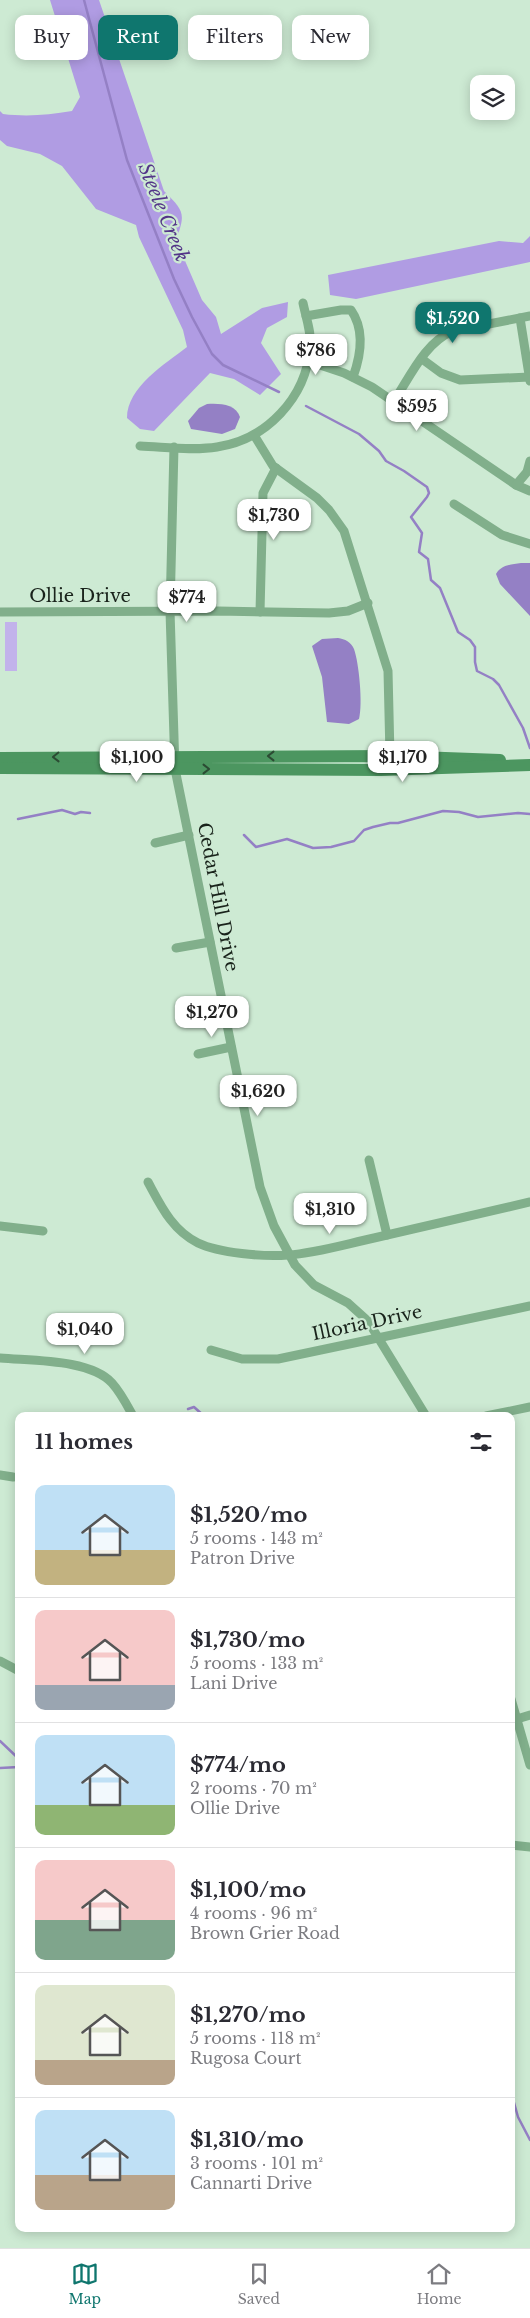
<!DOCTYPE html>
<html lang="en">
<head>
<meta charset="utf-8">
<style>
  :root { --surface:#fff; --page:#f7f7f7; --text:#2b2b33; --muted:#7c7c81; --line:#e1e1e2; --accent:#0f766e }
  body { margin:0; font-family:"Libre Baskerville",serif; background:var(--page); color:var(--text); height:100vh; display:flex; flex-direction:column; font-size:19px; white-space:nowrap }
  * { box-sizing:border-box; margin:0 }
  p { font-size:16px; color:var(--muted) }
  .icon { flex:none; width:28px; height:28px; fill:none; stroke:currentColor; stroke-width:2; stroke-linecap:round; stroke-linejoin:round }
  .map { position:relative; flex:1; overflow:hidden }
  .details { position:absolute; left:15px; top:1412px; width:500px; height:820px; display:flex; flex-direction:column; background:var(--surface); border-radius:10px; box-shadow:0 2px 12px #0003 }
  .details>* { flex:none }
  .banner { position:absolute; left:15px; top:15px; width:500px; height:45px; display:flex; gap:10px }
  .buttons { position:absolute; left:470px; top:75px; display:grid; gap:10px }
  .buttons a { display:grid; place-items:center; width:45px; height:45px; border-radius:10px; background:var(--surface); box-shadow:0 2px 12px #0003; font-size:25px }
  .price { position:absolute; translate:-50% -42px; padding:0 11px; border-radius:10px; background:#fff; color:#222; font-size:16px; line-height:32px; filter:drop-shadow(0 1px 2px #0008) }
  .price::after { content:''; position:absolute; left:50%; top:30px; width:15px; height:11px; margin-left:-8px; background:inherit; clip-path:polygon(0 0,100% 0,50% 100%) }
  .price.active { background:var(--accent); color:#fff }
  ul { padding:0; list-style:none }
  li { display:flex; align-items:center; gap:15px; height:125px; padding:0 20px }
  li+li { border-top:1px solid var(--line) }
  li span { display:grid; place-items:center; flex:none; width:140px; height:100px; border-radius:10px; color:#555 }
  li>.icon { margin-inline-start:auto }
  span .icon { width:60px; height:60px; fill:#fffc; stroke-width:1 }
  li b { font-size:21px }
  h2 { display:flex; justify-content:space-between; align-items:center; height:60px; padding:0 20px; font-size:21px }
  .pill { padding:0 18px; border-radius:10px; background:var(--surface); box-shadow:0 2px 12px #0003; font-size:18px; line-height:45px }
  .pill.active { background:var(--accent); color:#fff }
  .menu { display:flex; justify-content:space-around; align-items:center; height:70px; border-top:1px solid var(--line); background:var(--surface); font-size:14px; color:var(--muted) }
  .menu a { display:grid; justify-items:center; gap:2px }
  .menu .active { color:var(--accent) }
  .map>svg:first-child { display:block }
  .green { fill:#c2b3eb }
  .forest { fill:#b09ce3 }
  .water { fill:#9480c5 }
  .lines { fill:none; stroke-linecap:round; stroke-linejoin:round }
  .stream { stroke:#9480c5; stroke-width:2.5 }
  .street { stroke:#81af8b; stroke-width:9 }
  .secondary { stroke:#4c9660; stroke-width:12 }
  .oneway { stroke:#2b4b33 }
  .labels { text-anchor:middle; stroke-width:4.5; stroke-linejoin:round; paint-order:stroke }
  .street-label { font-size:18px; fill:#19231b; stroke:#cdead3 }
  .water-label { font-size:19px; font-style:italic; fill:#533588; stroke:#cdead3 }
</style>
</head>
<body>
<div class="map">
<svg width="530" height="2248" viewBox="0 0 530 2248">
  <rect width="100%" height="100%" fill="#cdead3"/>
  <rect class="green" x="5" y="622" width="12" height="49"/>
  <g class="forest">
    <path d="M50,0H99L164,191C184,211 186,213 176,240L202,300L216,317L221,334L262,308L288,302L287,317L267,328L261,343L281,374L260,395L234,379L210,373L154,431L140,429L127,418C127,387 165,364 187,347L183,330L139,237L136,225L96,209L62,166L40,154L7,146L0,140V111L3,114C27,117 48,115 72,111L80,97Z"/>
    <polygon points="530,236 530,262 356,299 330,295 328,275 499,241 523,243"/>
  </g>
  <g class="water">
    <path d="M207,404C219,403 236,404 240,417L235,429L222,434L191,429L188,421L199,408Z"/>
    <path d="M521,563H530V616L500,584L496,574C502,564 511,565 521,563Z"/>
    <path d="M338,638C345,639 351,642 354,649C359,663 363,704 359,719L349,724L327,722L322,677L312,646L322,639Z"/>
  </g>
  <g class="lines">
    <g class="stream">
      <polyline points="84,0 127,160 174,279 192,317 212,354 223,365 279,392"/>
      <polyline points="306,406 359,434 379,451 386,461 404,471 427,487 429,493 427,497 411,517 422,533 419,552 428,559 431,580 440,588 458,632 470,640 475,647 475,662 477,671 493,679 499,685 523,728 530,748"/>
      <polyline points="18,819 62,810 75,814 81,812 90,813"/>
      <polyline points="244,835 256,847 287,839 313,848 331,847 354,841 364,830 373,827 390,823 398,823 443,811 459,812 478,817 518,813 530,814"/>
      <polyline points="188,1409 194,1407 204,1416"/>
      <polyline points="0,1741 19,1759"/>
      <polyline points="0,1768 19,1767"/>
      <polyline points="511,2092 518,2117 530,2140"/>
    </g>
    <g class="street">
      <path d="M306,316L341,310H351C365,330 361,355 353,377"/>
      <polyline points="520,318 530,381"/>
      <polyline points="422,359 441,373 460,380 530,377"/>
      <polyline points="308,361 344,373 372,387 516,485 530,491"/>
      <path d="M394,401C410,377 425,342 453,331L530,316"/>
      <polyline points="254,435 273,466 317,498 329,510 344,531 388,671 390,756"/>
      <path d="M140,446C165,447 193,451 217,447C266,440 306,398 310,348C312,333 306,318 303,303"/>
      <polyline points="174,447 170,611 175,769 260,1187 274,1226 295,1265 314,1285 348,1303 368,1321 426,1416"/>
      <polyline points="516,485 527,472 530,461"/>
      <polyline points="454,504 502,535 530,544"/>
      <polyline points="0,612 218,611 329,613 348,611 368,603"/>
      <polyline points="260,612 263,493 276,468"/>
      <polyline points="155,843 189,835"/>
      <polyline points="176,948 210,942"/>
      <polyline points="198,1054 231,1047"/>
      <polyline points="369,1160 387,1235"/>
      <path d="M148,1182C161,1206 172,1230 198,1243C219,1253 264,1257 288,1255C316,1253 346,1244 374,1238C426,1226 478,1214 530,1202"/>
      <polyline points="0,1226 43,1231"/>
      <polyline points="211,1350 242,1359 278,1359 530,1306"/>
      <path d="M0,1358C32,1361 90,1359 112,1383C121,1393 127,1405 133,1416"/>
      <polyline points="486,1416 530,1407"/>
      <polyline points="0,1475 13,1477"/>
      <polyline points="0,1661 19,1671"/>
      <polyline points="511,1699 530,1765"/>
      <polyline points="517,1719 530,1715"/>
      <polyline points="511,1845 530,1847"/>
    </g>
    <g class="secondary">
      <polyline points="0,758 390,756 500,760"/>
      <polyline points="0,768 381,770 530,765"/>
    </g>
  </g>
  <defs><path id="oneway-chevron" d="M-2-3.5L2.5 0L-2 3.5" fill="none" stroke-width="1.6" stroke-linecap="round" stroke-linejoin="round" transform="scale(1.25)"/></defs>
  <g class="oneway">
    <use href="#oneway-chevron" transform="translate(271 756) rotate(-180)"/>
    <use href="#oneway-chevron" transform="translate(56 757) rotate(179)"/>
    <use href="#oneway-chevron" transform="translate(206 769)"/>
  </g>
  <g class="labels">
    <g class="street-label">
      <text x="80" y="602">Ollie Drive</text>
      <text transform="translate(218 897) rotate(79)" y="6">Cedar Hill Drive</text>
      <text transform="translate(367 1323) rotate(-12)" y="6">Illoria Drive</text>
    </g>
    <g class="water-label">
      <text transform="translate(164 212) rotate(68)" y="7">Steele Creek</text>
    </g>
  </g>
</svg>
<div class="buttons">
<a><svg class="icon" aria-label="layers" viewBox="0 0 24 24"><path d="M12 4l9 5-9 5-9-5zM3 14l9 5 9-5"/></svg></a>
</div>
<b class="price active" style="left:453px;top:344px">$1,520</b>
<b class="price" style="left:316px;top:376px">$786</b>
<b class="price" style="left:417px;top:432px">$595</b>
<b class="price" style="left:274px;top:541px">$1,730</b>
<b class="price" style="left:187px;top:623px">$774</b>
<b class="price" style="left:137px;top:783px">$1,100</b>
<b class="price" style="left:403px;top:783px">$1,170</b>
<b class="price" style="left:212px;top:1038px">$1,270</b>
<b class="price" style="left:258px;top:1117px">$1,620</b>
<b class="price" style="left:330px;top:1235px">$1,310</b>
<b class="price" style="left:85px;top:1355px">$1,040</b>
<div class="banner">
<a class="pill">Buy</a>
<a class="pill active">Rent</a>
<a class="pill">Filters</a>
<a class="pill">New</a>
</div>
<section class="details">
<h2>11 homes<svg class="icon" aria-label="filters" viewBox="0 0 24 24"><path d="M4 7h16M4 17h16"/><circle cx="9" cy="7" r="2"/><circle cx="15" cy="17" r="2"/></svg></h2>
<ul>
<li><span style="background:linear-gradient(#bfe0f5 65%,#c2b280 0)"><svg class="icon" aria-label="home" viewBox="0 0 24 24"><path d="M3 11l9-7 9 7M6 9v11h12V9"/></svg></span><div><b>$1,520/mo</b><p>5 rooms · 143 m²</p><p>Patron Drive</p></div></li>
<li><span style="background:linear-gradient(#f6c9c9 75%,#9aa5b1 0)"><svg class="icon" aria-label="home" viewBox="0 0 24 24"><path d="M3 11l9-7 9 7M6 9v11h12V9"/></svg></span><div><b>$1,730/mo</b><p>5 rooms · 133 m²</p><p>Lani Drive</p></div></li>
<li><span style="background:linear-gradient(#bfe0f5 70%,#8fb573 0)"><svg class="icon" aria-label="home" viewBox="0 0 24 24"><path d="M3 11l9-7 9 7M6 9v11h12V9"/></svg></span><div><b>$774/mo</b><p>2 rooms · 70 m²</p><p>Ollie Drive</p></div></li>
<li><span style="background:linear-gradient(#f6c9c9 60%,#7fa58c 0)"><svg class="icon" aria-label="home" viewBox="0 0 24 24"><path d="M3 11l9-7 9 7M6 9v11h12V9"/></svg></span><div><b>$1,100/mo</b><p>4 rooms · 96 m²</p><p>Brown Grier Road</p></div></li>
<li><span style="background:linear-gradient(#dfe7d0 75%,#b9a48a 0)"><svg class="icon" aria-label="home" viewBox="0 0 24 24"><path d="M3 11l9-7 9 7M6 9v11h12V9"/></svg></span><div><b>$1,270/mo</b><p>5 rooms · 118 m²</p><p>Rugosa Court</p></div></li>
<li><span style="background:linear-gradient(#bfe0f5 65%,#b9a48a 0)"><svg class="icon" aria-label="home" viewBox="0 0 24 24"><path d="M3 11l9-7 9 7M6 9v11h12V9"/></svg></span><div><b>$1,310/mo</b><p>3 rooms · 101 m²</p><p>Cannarti Drive</p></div></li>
</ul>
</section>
</div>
<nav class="menu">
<a class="active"><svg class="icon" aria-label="map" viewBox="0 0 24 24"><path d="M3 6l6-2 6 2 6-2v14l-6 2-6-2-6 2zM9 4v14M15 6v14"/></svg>Map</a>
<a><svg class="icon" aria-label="saved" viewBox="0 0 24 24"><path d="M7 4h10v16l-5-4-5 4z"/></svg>Saved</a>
<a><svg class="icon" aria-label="home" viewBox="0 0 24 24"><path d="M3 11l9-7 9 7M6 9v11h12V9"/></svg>Home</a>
</nav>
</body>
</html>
